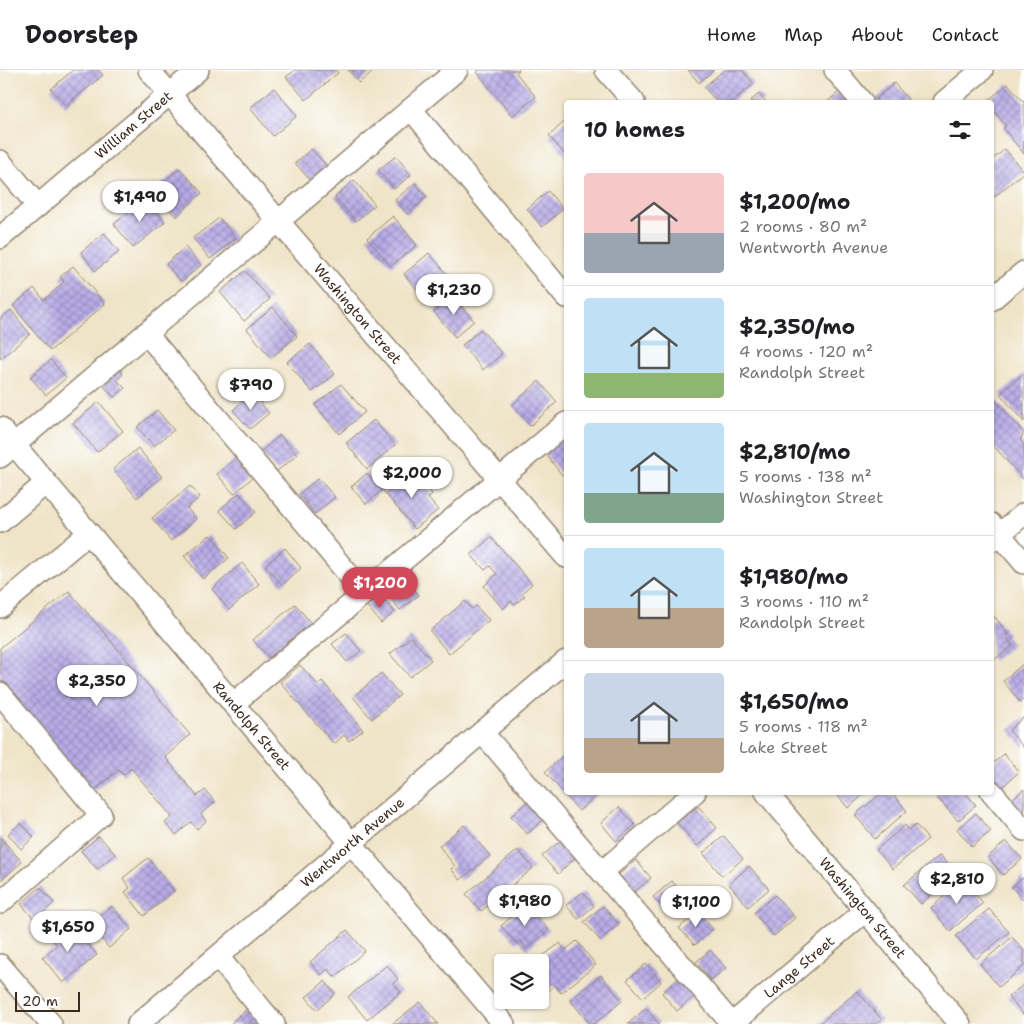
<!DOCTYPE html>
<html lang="en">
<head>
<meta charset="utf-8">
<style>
  :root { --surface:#fff; --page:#f6f6f6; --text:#202124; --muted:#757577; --line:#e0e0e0; --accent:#d1495b }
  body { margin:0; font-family:"Shantell Sans",sans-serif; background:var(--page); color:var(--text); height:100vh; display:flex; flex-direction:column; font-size:19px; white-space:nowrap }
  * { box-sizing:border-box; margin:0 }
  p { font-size:16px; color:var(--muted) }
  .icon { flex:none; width:28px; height:28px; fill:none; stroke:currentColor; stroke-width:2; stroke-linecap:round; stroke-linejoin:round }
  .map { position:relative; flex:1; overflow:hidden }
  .side { position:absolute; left:564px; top:30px; width:430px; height:695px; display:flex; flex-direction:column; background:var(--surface); border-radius:5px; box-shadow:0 1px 4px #0004 }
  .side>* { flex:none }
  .buttons { position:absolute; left:494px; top:884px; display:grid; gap:10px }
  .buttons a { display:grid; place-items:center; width:55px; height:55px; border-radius:5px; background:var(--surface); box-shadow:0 1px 4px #0004; font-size:25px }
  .scale { position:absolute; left:15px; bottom:12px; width:65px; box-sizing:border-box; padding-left:5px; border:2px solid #3b2a1e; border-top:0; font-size:14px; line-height:18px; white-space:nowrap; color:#3b2a1e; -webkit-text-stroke:4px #fff; paint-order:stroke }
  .price { position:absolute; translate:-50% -42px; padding:0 11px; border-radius:18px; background:#fff; color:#222; font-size:16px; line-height:32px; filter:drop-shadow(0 1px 2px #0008) }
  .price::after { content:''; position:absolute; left:50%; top:30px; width:15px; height:11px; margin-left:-8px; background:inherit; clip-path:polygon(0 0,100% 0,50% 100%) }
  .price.on { background:var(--accent); color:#fff }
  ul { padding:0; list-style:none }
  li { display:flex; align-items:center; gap:15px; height:125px; padding:0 20px }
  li+li { border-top:1px solid var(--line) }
  li span { display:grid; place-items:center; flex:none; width:140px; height:100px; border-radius:5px; color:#555 }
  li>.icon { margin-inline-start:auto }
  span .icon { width:60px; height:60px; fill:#fffc; stroke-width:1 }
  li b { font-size:21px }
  h2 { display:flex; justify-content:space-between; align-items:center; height:60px; padding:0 20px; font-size:21px }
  header { display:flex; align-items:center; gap:30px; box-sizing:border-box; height:70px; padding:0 25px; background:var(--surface); border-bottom:1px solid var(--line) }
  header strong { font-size:24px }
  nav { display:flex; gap:28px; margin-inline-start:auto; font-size:18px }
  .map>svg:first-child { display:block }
  .building { fill:url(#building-cross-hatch) }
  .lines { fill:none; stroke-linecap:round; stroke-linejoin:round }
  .minor-casing { stroke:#958773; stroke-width:24 }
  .minor { stroke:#fff; stroke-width:21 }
  .labels { text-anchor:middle; stroke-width:4; stroke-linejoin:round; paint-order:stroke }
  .street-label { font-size:14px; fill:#3b2a1e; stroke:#fff }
</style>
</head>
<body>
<header>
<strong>Doorstep</strong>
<nav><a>Home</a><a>Map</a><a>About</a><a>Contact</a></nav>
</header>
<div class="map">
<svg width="1024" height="954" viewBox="0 0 1024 954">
  <defs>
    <pattern id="building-cross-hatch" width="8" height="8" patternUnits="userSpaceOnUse" patternTransform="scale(1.25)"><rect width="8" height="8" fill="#b7ace7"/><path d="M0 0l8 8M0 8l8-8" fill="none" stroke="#968cbb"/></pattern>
  </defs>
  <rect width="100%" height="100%" fill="#fff"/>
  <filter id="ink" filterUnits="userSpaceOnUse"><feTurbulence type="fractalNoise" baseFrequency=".02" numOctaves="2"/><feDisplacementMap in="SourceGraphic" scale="10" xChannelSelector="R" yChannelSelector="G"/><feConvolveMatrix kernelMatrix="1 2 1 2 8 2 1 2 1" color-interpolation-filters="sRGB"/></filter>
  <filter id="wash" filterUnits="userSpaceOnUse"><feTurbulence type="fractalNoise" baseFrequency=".0096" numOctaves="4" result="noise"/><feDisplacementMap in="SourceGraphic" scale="20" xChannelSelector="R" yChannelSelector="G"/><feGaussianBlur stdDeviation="1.12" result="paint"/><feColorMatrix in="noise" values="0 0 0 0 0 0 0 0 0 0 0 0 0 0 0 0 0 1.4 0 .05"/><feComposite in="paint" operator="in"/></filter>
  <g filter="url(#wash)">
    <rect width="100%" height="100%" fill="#efe4c8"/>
    <g id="blocks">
      <g class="building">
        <polygon points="73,0 98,0 103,5 66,36 51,19"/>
        <polygon points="295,0 336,0 338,3 306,30 286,7"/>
        <polygon points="348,0 374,0 359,13"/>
        <polygon points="479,0 519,0 516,3 536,27 512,46 477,2"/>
        <polygon points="688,0 714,0 699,13"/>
        <polygon points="724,0 742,0 754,14 731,32 717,32 704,17"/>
        <polygon points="894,13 908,29 904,32 878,32 875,30"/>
        <polygon points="1008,14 1024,32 1024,84 1003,58 1006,56 991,37 991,32 987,31"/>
        <polygon points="274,18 297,46 273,66 250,38"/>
        <polygon points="841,20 852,32 827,32"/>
        <polygon points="759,24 766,32 749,32"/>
        <polygon points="566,50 566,86 549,66"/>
        <polygon points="311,79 327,96 310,110 295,93"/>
        <polygon points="1005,79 1024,102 993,128 991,91"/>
        <polygon points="396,86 411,105 394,119 378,100"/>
        <polygon points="180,98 202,123 176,147 153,121"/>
        <polygon points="354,110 375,135 356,151 335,127"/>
        <polygon points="415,113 427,127 407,144 395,130"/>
        <polygon points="548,121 563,139 542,157 527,139"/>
        <polygon points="146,128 165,152 133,178 114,154"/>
        <polygon points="393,146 417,175 391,196 367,168"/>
        <polygon points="219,148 236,168 210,189 193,168"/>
        <polygon points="104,163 119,182 95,201 81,182"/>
        <polygon points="185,177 201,195 181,212 166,194"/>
        <polygon points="429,183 453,211 428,233 404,204"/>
        <polygon points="73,196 105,234 50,281 13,236 34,218 44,230 64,212 60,207"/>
        <polygon points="245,201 270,229 244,251 220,222"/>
        <polygon points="453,226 474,251 455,267 434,242"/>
        <polygon points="273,237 297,266 271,288 247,259"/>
        <polygon points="11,240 30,264 0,289 0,249"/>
        <polygon points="481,259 502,284 483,300 462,275"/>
        <polygon points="310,274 335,304 312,322 287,292"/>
        <polygon points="51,290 66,308 46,325 30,307"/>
        <polygon points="119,298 123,304 117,310 125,318 114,327 101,313"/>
        <polygon points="1024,303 1024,352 1000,324"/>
        <polygon points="539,311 557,332 530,356 512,335"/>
        <polygon points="341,314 365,342 339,364 315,335"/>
        <polygon points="252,323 269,343 250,359 233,340"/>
        <polygon points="994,328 1024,363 1020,370 1024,375 1024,410 991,373 991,331"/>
        <polygon points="99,332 123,361 97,382 73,353"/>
        <polygon points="157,340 174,360 154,376 137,357"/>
        <polygon points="374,350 395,375 367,399 346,373"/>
        <polygon points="280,365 297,385 277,401 260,382"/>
        <polygon points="566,366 566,402 562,405 545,383"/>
        <polygon points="138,378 162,407 137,428 113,399"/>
        <polygon points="237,387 253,407 234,424 217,404"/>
        <polygon points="406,402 412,409 416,405 432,424 428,428 438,440 415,459 383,421"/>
        <polygon points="367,403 382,420 366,434 351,417"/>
        <polygon points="318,408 335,427 315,444 299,424"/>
        <polygon points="190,416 200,427 187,438 196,449 171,471 152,448"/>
        <polygon points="239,423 256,442 236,459 219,440"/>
        <polygon points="210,465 229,488 203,509 184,486"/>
        <polygon points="491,467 532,514 522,523 525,526 514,535 511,531 503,539 484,516 497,504 490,496 485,500 471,485"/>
        <polygon points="285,478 301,498 282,515 265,495"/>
        <polygon points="242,493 259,514 229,540 212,519"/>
        <polygon points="402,504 419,525 400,540 383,519"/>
        <polygon points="69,521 190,665 165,687 197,726 205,720 215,732 201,744 206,751 197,759 191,752 176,765 165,753 172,747 131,698 123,705 119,700 92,722 0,612 0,578"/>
        <polygon points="379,524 395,542 381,553 366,535"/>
        <polygon points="465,531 472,539 476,536 489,550 449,584 430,561"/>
        <polygon points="295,534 311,553 269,588 253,570"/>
        <polygon points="995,547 1008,564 1006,566 1013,575 993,591 991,588 991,550"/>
        <polygon points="346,563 361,581 347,592 332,574"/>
        <polygon points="411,567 431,590 410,607 390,584"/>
        <polygon points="1024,593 1024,629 1020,632 1003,611"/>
        <polygon points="300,595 318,615 322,611 363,660 349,671 344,665 334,674 280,612"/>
        <polygon points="381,603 400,625 372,649 353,627"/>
        <polygon points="1024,647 1024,678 1009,660"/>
        <polygon points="566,683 566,722 600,722 579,741 545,702"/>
        <polygon points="1004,684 1019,702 1001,718 991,707 991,695"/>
        <polygon points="1024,719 1024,745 1011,730"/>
        <polygon points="835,722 867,722 848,738"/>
        <polygon points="883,722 891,722 907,741 875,769 855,745"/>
        <polygon points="940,722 965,722 976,735 958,751 936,726"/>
        <polygon points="527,732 543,750 527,764 511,746"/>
        <polygon points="698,736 717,758 697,776 677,753"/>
        <polygon points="619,737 635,755 616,771 601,753"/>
        <polygon points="976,743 991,761 972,777 957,759"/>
        <polygon points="21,753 34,767 21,779 8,764"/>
        <polygon points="464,755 490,786 460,810 451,799 455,796 439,776"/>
        <polygon points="905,755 909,760 916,755 928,769 893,799 876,780"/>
        <polygon points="99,766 115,784 97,799 81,781"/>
        <polygon points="724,766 743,789 722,806 703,783"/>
        <polygon points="0,767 22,792 0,811"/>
        <polygon points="561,770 576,787 558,804 542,786"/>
        <polygon points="1006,771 1022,789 1003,805 988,787"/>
        <polygon points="518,780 533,798 481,841 466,824"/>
        <polygon points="940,785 956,804 921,834 904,815"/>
        <polygon points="148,788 174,821 144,846 125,822 130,818 123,808"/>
        <polygon points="636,790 651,808 632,824 617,806"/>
        <polygon points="749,796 769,819 748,837 729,814"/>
        <polygon points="1024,807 1024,831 1012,817"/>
        <polygon points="963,810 983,833 950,861 931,838"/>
        <polygon points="672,811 687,829 669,845 653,827"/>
        <polygon points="40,817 54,833 35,850 21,834"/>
        <polygon points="583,822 594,836 578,849 566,835"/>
        <polygon points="775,825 795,848 774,866 754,843"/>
        <polygon points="526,834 549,860 527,879 520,870 516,873 501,856"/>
        <polygon points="112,836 131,859 109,878 90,855"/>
        <polygon points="603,836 619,854 600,870 584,852"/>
        <polygon points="989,839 1009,862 976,889 956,866"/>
        <polygon points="698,842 713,859 695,875 679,858"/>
        <polygon points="69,851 97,885 63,913 42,887 57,875 50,867"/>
        <polygon points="347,860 365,881 335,907 328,899 321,905 310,892"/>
        <polygon points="1012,867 1024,881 1024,896 999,917 980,894"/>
        <polygon points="577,871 596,895 561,923 555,915 548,921 540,910 540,904 542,902 540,892 535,892 560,873 565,880"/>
        <polygon points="710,880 726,898 711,910 696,892"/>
        <polygon points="646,894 661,912 643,928 627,910"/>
        <polygon points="387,895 398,909 393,913 401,922 367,950 348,927"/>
        <polygon points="601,905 622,931 594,954 590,954 570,930"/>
        <polygon points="680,907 696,925 677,941 662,923"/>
        <polygon points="325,911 335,924 317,940 306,927"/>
        <polygon points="1024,914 1024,945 1008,927"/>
        <polygon points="857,921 882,950 876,954 819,954"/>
        <polygon points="420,932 438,954 392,954"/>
        <polygon points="248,938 261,954 230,954"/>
        <polygon points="646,938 659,954 628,954"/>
      </g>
    </g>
  </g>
  <g filter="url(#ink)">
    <use href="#blocks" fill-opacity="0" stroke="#958773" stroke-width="1"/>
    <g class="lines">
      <defs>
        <g id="minor">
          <path id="s1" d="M149,0L566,487"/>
          <polyline points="606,0 634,32"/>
          <polyline points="835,0 862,32"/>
          <polyline points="944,32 982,0"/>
          <polyline points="411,39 566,227"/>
          <polyline points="0,91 38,136"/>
          <path id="s2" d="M0,168L198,0"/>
          <polyline points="991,230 1024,202"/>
          <polyline points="146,263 364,523"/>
          <path id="s3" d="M0,358L504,954"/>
          <polyline points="0,387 457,0"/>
          <polyline points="0,452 46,413"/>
          <polyline points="991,454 1024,493"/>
          <polyline points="991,471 1024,444"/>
          <polyline points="0,537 89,463"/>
          <polyline points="0,623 101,745 0,833"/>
          <polyline points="233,634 566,353"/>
          <polyline points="482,662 732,954"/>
          <polyline points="991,721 1024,760"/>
          <path id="s4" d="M766,722L960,954"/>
          <polyline points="602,802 695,722"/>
          <polyline points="218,887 274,954"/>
          <polyline points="0,895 51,954"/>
          <path id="s5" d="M138,954L566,591"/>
          <path id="s6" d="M732,954L865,841"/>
        </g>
      </defs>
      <use href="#minor" class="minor-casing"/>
      <use href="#minor" class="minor"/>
    </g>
  </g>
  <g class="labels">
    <g class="street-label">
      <text dy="5" stroke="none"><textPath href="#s2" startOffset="175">William Street</textPath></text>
      <text dy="5" stroke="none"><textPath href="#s1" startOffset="321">Washington Street</textPath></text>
      <text dy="5" stroke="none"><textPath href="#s3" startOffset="390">Randolph Street</textPath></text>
      <text dy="5" stroke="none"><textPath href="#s5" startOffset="281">Wentworth Avenue</textPath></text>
      <text dy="5" stroke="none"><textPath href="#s4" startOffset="151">Washington Street</textPath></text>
      <text dy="5" stroke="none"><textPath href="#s6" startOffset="88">Lange Street</textPath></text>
    </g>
  </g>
</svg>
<div class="buttons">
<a><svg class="icon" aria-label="layers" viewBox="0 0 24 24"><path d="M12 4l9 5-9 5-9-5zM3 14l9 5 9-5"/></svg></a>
</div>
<div class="scale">20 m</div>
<b class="price" style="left:140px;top:153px">$1,490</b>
<b class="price" style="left:454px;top:246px">$1,230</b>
<b class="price" style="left:251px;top:341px">$790</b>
<b class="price" style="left:412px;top:429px">$2,000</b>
<b class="price on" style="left:380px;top:539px">$1,200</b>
<b class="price" style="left:97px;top:637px">$2,350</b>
<b class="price" style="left:957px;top:835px">$2,810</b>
<b class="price" style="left:525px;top:857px">$1,980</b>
<b class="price" style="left:696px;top:858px">$1,100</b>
<b class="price" style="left:68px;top:883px">$1,650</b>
<section class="side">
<h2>10 homes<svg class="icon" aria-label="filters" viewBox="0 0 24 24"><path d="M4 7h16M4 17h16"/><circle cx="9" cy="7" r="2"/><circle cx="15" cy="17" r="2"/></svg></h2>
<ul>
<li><span style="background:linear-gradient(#f6c9c9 60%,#9aa5b1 0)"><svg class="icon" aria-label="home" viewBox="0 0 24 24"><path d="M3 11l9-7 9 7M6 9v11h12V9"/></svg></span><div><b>$1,200/mo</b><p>2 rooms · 80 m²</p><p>Wentworth Avenue</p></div></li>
<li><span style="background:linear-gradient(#bfe0f5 75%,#8fb573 0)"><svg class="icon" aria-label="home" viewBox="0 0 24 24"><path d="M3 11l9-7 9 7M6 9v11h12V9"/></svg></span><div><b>$2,350/mo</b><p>4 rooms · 120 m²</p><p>Randolph Street</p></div></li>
<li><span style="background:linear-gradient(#bfe0f5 70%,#7fa58c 0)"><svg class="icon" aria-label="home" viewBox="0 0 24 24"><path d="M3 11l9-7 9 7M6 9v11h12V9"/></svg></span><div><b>$2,810/mo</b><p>5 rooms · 138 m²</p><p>Washington Street</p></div></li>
<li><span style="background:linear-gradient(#bfe0f5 60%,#b9a48a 0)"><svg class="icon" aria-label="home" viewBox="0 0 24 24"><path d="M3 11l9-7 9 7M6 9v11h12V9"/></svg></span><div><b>$1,980/mo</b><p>3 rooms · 110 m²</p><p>Randolph Street</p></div></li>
<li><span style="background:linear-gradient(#c9d6e8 65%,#b9a48a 0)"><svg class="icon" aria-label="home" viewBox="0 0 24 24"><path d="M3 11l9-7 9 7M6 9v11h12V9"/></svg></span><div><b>$1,650/mo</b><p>5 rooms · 118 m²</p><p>Lake Street</p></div></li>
</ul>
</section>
</div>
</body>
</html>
